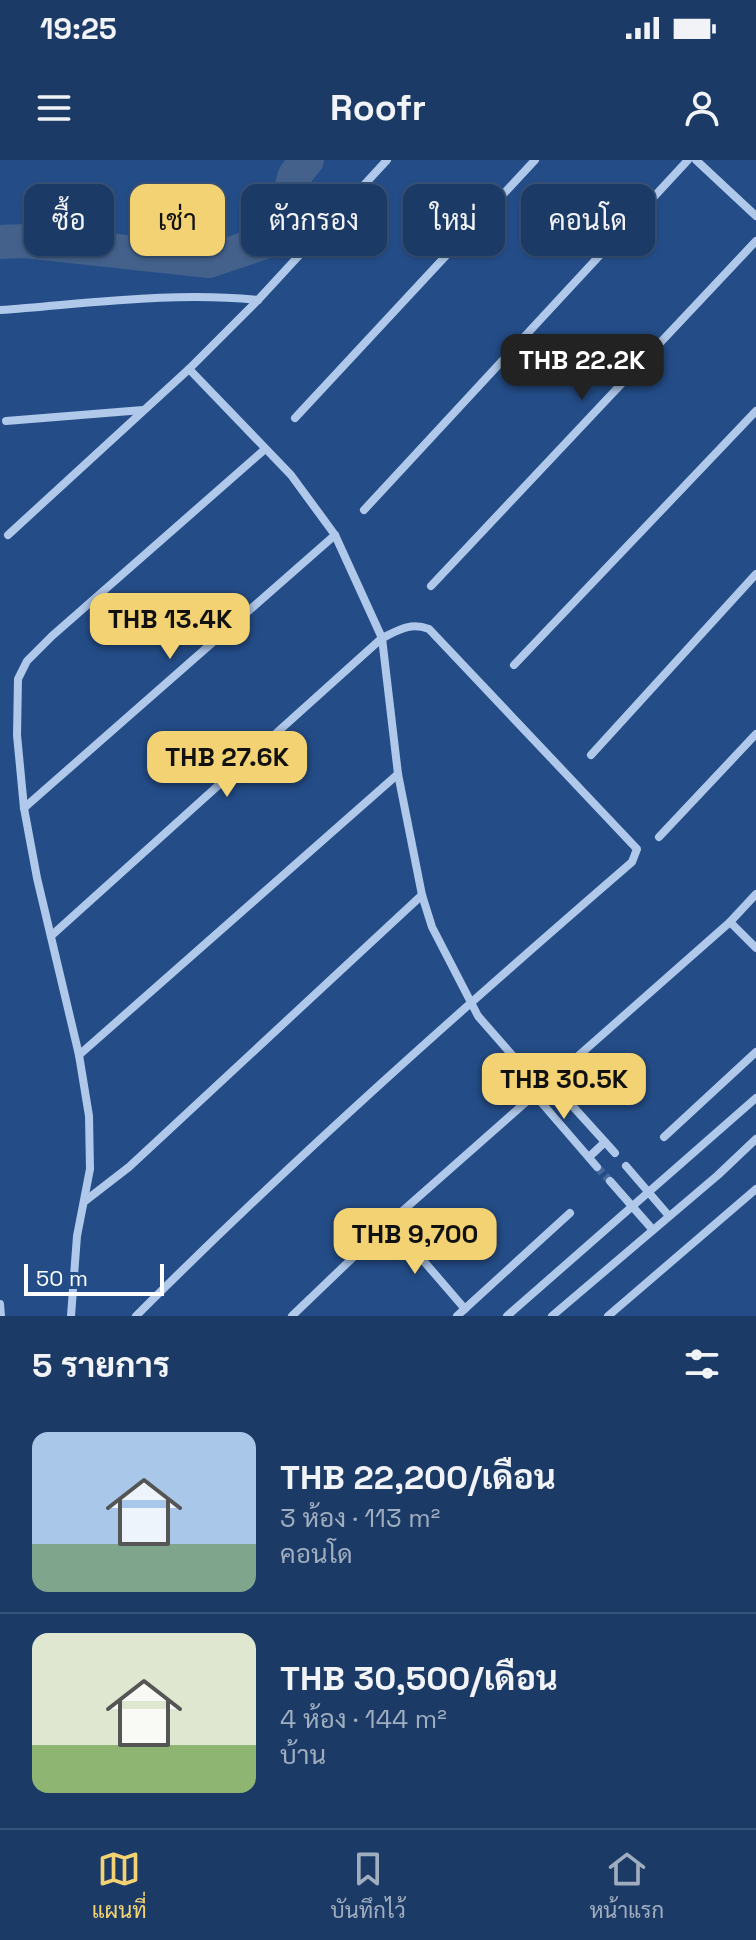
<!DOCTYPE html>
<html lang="th">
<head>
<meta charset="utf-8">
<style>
  :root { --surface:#1b3a66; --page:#24416c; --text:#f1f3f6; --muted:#a0adbf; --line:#39547a; --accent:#f3d274 }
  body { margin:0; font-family:"Space Grotesk",Sarabun,sans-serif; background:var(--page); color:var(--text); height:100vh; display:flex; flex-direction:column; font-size:30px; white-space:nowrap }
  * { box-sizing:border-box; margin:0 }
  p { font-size:26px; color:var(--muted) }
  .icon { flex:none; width:44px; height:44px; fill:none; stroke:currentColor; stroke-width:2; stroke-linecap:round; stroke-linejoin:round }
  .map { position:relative; height:1156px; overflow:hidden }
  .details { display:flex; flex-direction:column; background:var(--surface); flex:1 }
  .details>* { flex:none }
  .hud { position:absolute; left:24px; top:24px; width:708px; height:72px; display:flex; gap:16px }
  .scale { position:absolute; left:24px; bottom:20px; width:140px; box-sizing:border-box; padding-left:8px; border:4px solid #fff; border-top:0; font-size:22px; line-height:28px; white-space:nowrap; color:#fff; -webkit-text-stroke:6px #244d88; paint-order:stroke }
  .price { position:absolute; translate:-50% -68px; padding:0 18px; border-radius:16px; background:var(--accent); color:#111; font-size:26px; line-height:52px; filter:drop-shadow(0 2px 4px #0008) }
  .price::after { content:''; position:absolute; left:50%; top:48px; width:24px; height:18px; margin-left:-12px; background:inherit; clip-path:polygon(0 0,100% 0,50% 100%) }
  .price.active { background:#222; color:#fff }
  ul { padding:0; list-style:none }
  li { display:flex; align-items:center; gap:24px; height:200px; padding:0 32px }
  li+li { border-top:2px solid var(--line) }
  li span { display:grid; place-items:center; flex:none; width:224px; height:160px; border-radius:16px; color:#555 }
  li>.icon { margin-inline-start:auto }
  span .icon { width:96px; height:96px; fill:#fffc; stroke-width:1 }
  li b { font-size:34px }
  h2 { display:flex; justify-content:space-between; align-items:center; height:96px; padding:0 32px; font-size:34px }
  .tag { padding:0 28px; border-radius:16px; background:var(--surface); box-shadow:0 2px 6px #0004,0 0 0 2px var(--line); font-size:28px; line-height:72px }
  .tag.active { background:var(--accent); color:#111 }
  .status { display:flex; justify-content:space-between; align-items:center; height:56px; padding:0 40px; background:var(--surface); direction:ltr }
  .status svg { height:22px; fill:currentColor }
  header { display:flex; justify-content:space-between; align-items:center; height:104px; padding:0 32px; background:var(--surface); font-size:36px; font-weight:700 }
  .dock { display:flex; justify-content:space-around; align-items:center; height:112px; border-top:2px solid var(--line); background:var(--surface); font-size:22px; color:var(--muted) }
  .dock a { display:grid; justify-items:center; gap:4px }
  .dock .active { color:var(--accent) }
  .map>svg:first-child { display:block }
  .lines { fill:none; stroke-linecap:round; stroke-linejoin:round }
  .river { stroke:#43618b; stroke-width:34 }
  .minor-tunnel { stroke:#45689a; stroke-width:8; stroke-dasharray:8 4; stroke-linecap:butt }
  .minor { stroke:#b0c8e9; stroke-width:8 }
</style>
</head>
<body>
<div class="status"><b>19:25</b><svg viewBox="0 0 49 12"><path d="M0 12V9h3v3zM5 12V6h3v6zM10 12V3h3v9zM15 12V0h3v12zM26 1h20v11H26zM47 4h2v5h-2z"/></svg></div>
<header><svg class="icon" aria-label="menu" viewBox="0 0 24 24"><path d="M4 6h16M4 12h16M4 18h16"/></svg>Roofr<svg class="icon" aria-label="person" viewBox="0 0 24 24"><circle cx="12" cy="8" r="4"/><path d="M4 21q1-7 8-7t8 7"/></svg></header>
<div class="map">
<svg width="756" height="1156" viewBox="0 0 756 1156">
  <rect width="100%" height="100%" fill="#244d88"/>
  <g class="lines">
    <polyline class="river" points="0,82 24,81 209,101 277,78 295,15 307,0"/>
    <polyline class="minor-tunnel" points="597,1007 610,1021"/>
    <g class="minor">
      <polyline points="696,0 756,56"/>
      <path d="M0,150C85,144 173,131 258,140"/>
      <polyline points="189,209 291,315 335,375 382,478 398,614 422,735 432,767 478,856 526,911 534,934 597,1007"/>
      <polyline points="295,258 535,0"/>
      <polyline points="6,261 143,250"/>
      <polyline points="364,350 688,0"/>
      <polyline points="8,375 189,209 258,140 387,0"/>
      <polyline points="431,426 756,81"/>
      <polyline points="514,505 756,251"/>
      <polyline points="591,595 756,414"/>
      <polyline points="24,648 335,375"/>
      <polyline points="659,677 756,574"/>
      <polyline points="730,762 756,788"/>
      <path d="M51,776L382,478C399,470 410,462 429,469L637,689L632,702C462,849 295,997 136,1156"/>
      <polyline points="79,895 398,614"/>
      <polyline points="526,911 549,920 615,993"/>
      <polyline points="664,977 756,892"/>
      <polyline points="589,997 605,982"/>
      <polyline points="626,1006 669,1056"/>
      <polyline points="610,1021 653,1070"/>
      <polyline points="85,1041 129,1007 422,735"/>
      <polyline points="390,1062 465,1149"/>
      <polyline points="0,1144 1,1156"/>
      <polyline points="71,1156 77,1076 90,1009 89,956 79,895 37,718 24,648 17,575 18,519 27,501 52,476 264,290"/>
      <polyline points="292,1156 390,1062 730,762 756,734"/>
      <polyline points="457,1156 570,1053"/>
      <polyline points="507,1156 756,938"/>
      <polyline points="552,1156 718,1015 756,979"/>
      <polyline points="608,1156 756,1029"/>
    </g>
  </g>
</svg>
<div class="scale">50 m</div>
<b class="price active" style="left:582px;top:242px">THB 22.2K</b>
<b class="price" style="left:170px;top:501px">THB 13.4K</b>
<b class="price" style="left:227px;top:639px">THB 27.6K</b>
<b class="price" style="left:564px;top:961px">THB 30.5K</b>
<b class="price" style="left:415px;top:1116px">THB 9,700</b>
<div class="hud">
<a class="tag">ซื้อ</a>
<a class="tag active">เช่า</a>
<a class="tag">ตัวกรอง</a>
<a class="tag">ใหม่</a>
<a class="tag">คอนโด</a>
</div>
</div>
<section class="details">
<h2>5 รายการ<svg class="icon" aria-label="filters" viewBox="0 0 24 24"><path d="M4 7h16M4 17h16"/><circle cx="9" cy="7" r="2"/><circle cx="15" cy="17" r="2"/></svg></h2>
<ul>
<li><span style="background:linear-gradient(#a9c7e8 70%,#7fa58c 0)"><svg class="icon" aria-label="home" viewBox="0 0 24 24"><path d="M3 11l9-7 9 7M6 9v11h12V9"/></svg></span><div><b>THB 22,200/เดือน</b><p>3 ห้อง · 113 m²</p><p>คอนโด</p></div></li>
<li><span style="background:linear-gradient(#dfe7d0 70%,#8fb573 0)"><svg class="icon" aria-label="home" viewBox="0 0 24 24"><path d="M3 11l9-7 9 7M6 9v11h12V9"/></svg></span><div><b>THB 30,500/เดือน</b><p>4 ห้อง · 144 m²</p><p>บ้าน</p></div></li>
</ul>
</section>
<nav class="dock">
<a class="active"><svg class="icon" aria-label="map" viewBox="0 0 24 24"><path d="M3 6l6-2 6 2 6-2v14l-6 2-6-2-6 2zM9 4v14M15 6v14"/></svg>แผนที่</a>
<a><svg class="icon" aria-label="saved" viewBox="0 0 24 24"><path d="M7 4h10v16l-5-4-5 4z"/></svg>บันทึกไว้</a>
<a><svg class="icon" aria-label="home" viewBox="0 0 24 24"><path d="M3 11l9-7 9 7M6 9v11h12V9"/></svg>หน้าแรก</a>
</nav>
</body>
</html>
